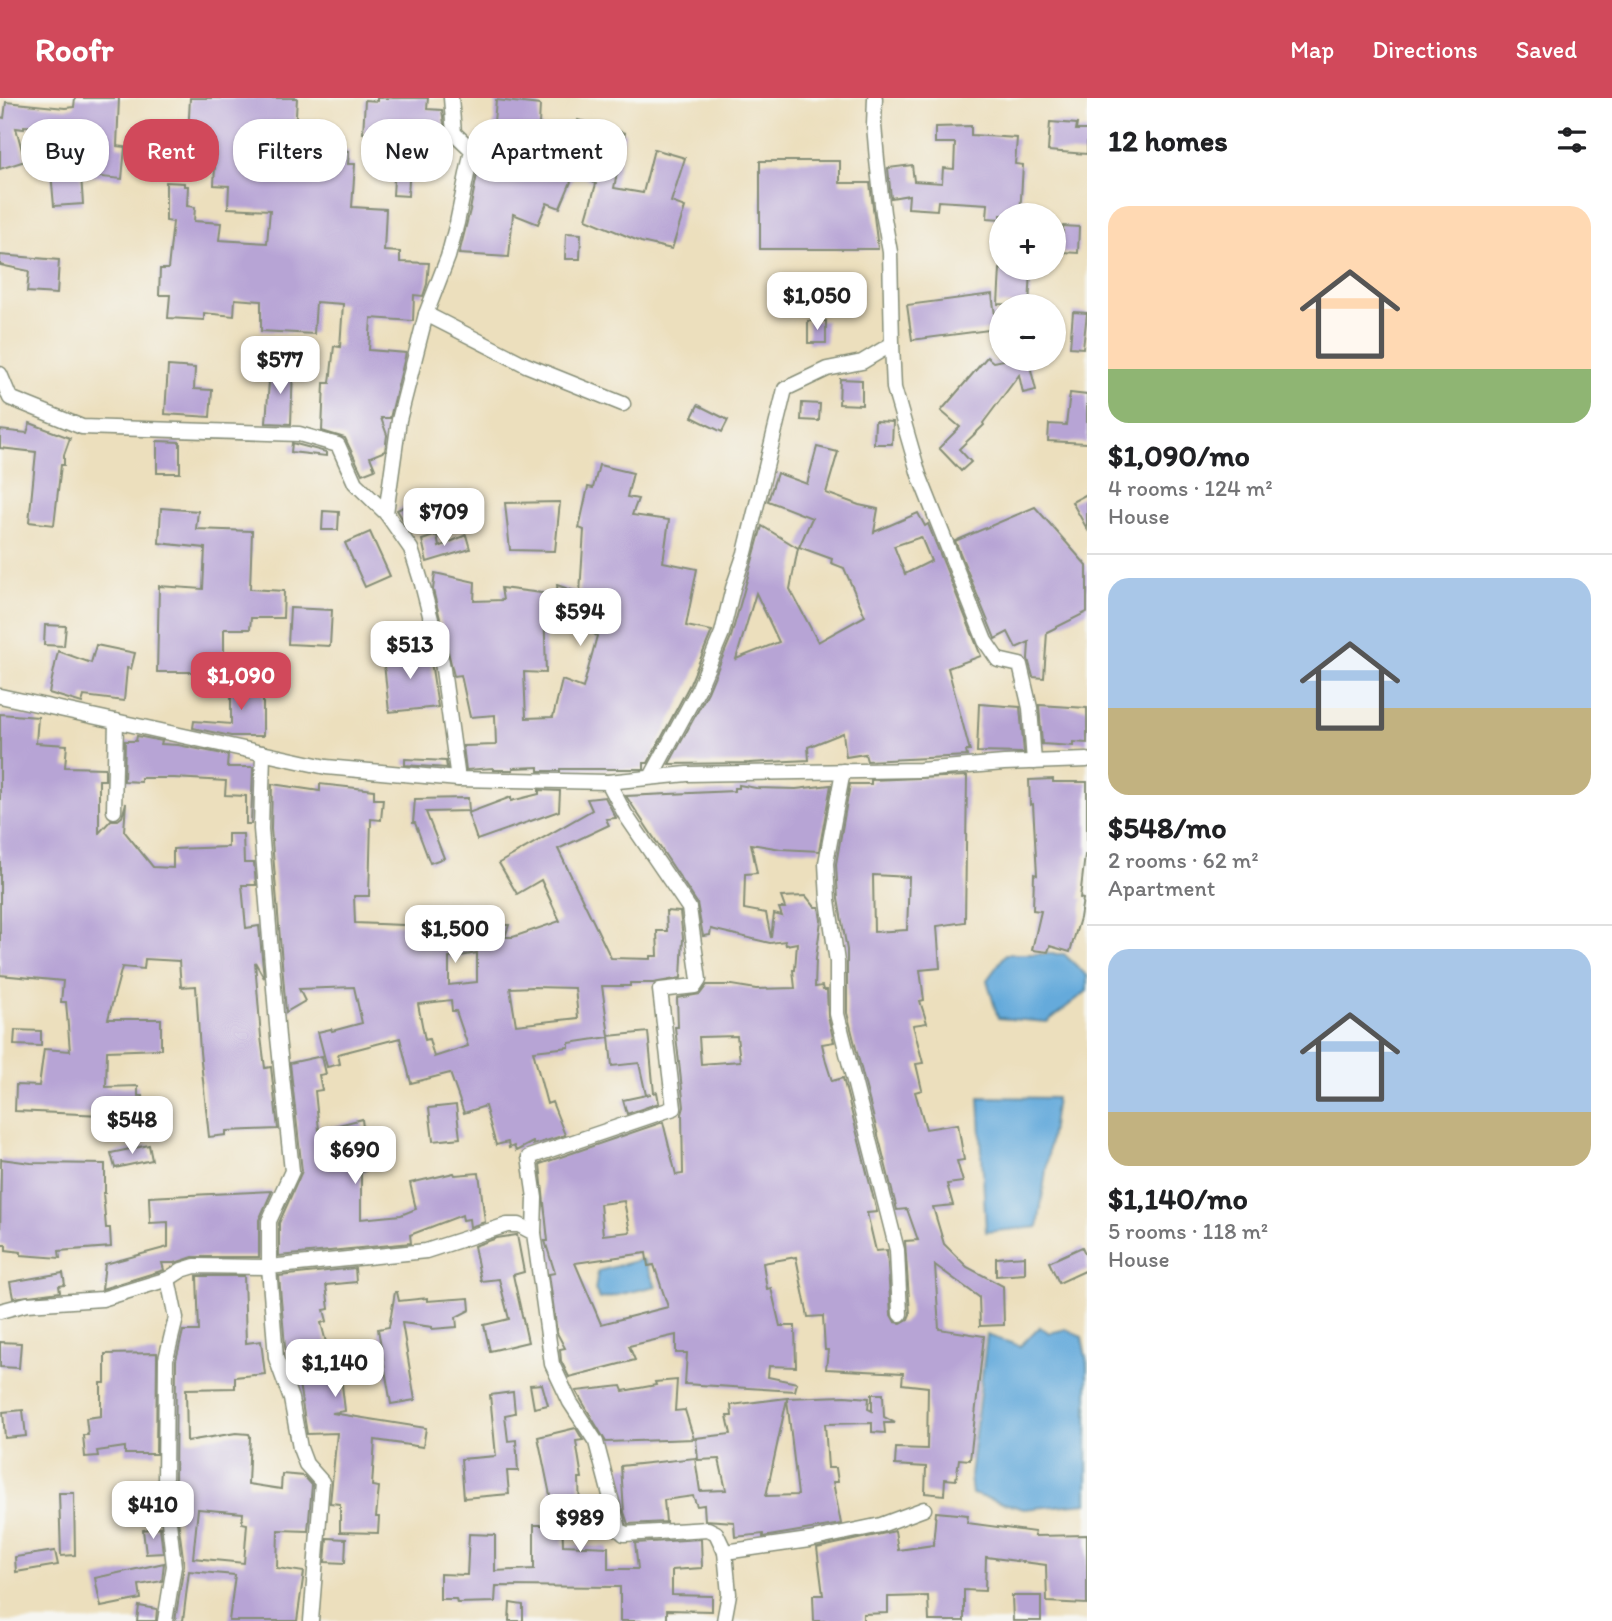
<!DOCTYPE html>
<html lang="en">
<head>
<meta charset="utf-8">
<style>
  :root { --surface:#fff; --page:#f2f2f2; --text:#202124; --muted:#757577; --line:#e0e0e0; --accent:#d1495b }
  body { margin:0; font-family:Itim,sans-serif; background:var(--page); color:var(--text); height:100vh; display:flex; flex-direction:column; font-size:26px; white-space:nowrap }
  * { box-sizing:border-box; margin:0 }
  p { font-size:23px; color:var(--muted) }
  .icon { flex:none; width:38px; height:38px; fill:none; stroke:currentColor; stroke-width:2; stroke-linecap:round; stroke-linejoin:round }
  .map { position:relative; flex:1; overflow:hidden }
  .side { display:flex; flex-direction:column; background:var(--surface); width:525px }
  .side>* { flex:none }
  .banner { position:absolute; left:21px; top:21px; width:665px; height:63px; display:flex; gap:14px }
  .buttons { position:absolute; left:989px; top:105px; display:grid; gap:14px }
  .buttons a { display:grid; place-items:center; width:77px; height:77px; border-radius:50%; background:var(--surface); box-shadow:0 2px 5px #0004; font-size:35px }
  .price { position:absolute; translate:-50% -60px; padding:0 16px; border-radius:14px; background:#fff; color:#222; font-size:23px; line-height:46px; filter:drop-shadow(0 2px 4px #0008) }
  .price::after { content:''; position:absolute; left:50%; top:42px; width:21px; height:16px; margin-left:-10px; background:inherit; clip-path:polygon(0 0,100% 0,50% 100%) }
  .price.selected { background:var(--accent); color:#fff }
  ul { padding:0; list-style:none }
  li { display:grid; align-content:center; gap:14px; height:371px; padding:0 21px }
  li+li { border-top:2px solid var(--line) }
  li span { display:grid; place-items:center; height:217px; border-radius:21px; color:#555 }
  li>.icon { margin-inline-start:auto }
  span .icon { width:126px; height:126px; fill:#fffc; stroke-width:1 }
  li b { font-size:30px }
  h2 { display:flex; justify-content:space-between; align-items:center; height:84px; padding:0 21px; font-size:30px }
  .chip { padding:0 24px; border-radius:28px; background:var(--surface); box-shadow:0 2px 5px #0004; font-size:24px; line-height:63px }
  .chip.selected { background:var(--accent); color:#fff }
  header { display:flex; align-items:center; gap:42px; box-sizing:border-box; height:98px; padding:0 35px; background:var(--accent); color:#fff }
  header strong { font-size:33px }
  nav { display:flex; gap:38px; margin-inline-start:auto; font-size:24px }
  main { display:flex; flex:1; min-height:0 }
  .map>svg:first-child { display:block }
  .water { fill:#65aadb; stroke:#427488; stroke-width:2 }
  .building { fill:#b7a4d5; fill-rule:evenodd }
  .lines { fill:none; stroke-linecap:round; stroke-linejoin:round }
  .street-casing { stroke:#868e78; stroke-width:17 }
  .street { stroke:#fff; stroke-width:14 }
</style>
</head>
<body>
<header>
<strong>Roofr</strong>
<nav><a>Map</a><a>Directions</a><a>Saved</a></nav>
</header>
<main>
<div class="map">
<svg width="1087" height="1523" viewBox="0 0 1087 1523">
  <rect width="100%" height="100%" fill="#f6f6f2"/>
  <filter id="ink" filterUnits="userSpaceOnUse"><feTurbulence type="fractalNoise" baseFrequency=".0143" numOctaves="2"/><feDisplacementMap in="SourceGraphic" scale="14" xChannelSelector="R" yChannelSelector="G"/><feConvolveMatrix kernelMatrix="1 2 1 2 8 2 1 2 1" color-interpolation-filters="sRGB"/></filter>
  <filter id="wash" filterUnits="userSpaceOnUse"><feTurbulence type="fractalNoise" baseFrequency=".00686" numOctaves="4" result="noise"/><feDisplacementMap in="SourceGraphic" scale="28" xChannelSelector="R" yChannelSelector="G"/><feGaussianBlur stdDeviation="1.57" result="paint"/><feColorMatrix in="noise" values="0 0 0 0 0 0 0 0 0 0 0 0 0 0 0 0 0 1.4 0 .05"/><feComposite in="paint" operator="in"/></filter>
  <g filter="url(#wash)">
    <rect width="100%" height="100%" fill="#ecdfbd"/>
    <g class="water">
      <polygon points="1006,856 1064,856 1087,878 1087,893 1047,924 998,920 987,882"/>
      <polygon points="979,999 1056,1000 1038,1129 986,1134"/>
      <polygon points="643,1161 656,1188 600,1201 595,1192 598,1173"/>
      <polygon points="1040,1229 1050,1235 1066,1231 1082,1239 1087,1265 1087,1405 1024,1411 972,1396 970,1378 987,1237 1020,1248"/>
    </g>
    <g id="blocks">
      <g class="building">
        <polygon points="75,0 119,0 117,48 125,49 122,81 81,77 83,106 54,108 50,63 66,62 69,31 24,28 24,31 16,30 25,63 0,71 0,19 4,20 6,4 65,10 74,9"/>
        <polygon points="190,0 297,0 294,51 264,48 262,79 290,81 290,76 300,76 302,46 326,47 326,51 349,53 348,66 355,66 352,109 386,111 384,153 400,154 400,164 429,165 427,186 423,198 414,197 413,223 371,220 369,252 406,255 390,320 381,320 387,337 385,353 370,359 375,371 362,376 345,340 322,333 324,285 330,285 334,248 340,249 343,206 316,204 314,236 261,233 261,203 235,201 234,218 204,215 204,222 168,220 170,197 159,197 160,171 168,171 173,124 166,123 166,84 184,85 184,88 188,88 187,108 195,109 194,123 221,125 219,142 267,145 270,112 228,110 229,88 214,87 216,50 178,68 180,37 188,38"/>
        <polygon points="377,0 428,0 427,11 442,12 446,39 363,35 365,2 377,3"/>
        <polygon points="496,2 540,7 539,26 542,27 541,41 547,43 545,47 572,47 578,22 625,35 614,90 643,95 654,51 685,60 671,104 685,109 672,151 641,144 586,121 596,86 575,74 560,110 547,105 538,126 513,116 509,159 459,156 470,112 481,56 491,57"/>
        <polygon points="1050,24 1077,26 1076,32 1087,32 1087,56 1048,53"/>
        <polygon points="971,28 971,37 1017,40 1015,66 1023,67 1020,117 1001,117 1001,121 987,120 988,106 938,103 937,112 908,110 909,97 891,100 888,70 912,67 914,83 942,85 943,70 954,71 955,45 935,45 935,29"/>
        <polygon points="760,63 840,63 840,85 870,85 878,151 760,151"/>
        <polygon points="395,65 410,66 408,98 393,97"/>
        <polygon points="1063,128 1079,129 1078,155 1062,154"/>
        <polygon points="566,135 581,136 580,161 565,161"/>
        <polygon points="0,157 59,162 57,196 27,194 29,173 0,167"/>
        <polygon points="1000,171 1031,173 1029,208 998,206"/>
        <polygon points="992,196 997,231 912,242 907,207"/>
        <polygon points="1073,214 1087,215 1083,250 1070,249"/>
        <rect x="808" y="223" width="18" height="22"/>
        <polygon points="987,259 993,264 1009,261 1032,261 1029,264 1036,292 1023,295 1019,277 983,325 984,327 959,351 971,364 961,373 939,350 960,329 941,313"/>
        <polygon points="168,268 195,270 194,291 212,292 210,319 165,316"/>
        <polygon points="270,269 293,270 291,326 266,325"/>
        <polygon points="840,281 862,282 862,307 839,306"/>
        <polygon points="1070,295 1087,297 1087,345 1048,343 1049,326 1066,327"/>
        <polygon points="802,305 820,306 819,323 801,322"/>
        <polygon points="698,307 728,322 722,334 692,319"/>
        <polygon points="875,323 893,324 892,346 874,346"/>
        <polygon points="30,325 70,340 64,357 64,367 61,367 54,427 29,424 36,354 0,350 0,332 27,335"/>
        <polygon points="157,343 180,344 180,375 157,375"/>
        <polygon points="292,345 326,354 326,358 291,354"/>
        <path d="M817,349L838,354L826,395L859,407L878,411L874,434L918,415L925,428L928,426L981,558L948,570L970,653H966L967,658L867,663L865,656L846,659L843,635L808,649L809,662L749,665L669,666L708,594L731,539L762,428L798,450L790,491L818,544L865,518L844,470L831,465L832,461L799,449L812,420L768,403L777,375L807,386ZM921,439L931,463L905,476L894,448ZM756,495L779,544L736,561Z"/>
        <path d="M599,367L633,375L627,399L638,401L632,417L669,422L663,464L697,471L686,528L712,533L690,586L648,665H644V671H560V673H539V669L513,670V672H493V670L466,672L463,648L496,647L495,617L470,619L461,577L454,578L433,492L435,475L475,484L474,503L503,502L501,490L558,497L557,487L580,495L584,432L579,430L588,389L593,390ZM544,505L597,538L583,590L562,582L553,619L526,620L524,574L546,575Z"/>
        <polygon points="1087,396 1087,431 1072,404"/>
        <polygon points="417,403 425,423 408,430 397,412"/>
        <polygon points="560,404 555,453 510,452 505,405"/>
        <polygon points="1035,409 1087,468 1087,514 1047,534 1044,580 1033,579 1028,561 1029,544 1016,550 1008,534 995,541 994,538 955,443"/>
        <polygon points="161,410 198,413 196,431 252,433 250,491 284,493 283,520 251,520 250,531 224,531 224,574 157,574 159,488 203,491 205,450 159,445"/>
        <polygon points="323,413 339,414 338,432 322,432"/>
        <polygon points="370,434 390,478 365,489 345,445"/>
        <polygon points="437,437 439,449 466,437 470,451 427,464 422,442"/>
        <polygon points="290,510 332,512 330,548 288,546"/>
        <polygon points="45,527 66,528 64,548 44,547"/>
        <polygon points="96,547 135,555 131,571 127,570 124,603 84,598 82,605 49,595 58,553 91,565"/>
        <polygon points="429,551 438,609 389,614 383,556"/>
        <polygon points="231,583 263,583 263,638 231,638 193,630 194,623 231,626"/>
        <polygon points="979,606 1020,609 1024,655 977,654"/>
        <polygon points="1039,607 1087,610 1087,645 1073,644 1073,648 1042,646"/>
        <polygon points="0,616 38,619 36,645 67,647 65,669 105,670 105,682 99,682 99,735 111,722 118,722 122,719 126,705 124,733 153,769 173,770 173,751 228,749 228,736 243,736 244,765 254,765 256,787 242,787 246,830 259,828 264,880 255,864 261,939 265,970 271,969 278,1031 226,1033 226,1037 209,1039 200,954 196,888 181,889 179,863 145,861 144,871 122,869 108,921 161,921 161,951 107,953 106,989 138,988 138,998 143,998 144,1020 102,1022 102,1017 15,1013 16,987 39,988 44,951 70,953 66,904 61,904 63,883 0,877"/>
        <polygon points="137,638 162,643 161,646 178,647 228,657 227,669 253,669 251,726 246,726 246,698 225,697 226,683 174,680 141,680 141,684 124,683 125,643 136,643"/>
        <polygon points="405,661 446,663 447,670 405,667"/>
        <path d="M967,678L965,824L937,828L940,870L920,872L924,902L920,903L927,925L913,927L923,965L916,966L922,992L915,994L926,1031L958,1026L964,1062L957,1063L963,1084L947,1086L953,1107L933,1109L944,1146L967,1169L1003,1188L1004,1227L980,1228L979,1199L935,1167L939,1231L984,1238L970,1362L959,1361L956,1382L945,1381L944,1397L925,1395L926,1369L895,1367L896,1350L927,1351L928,1289L902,1286L903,1275L826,1271L828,1252H825L823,1218L808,1219L796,1159L763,1165L767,1191L771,1190L780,1228H795L796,1269L769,1268L768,1279L797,1285L795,1293L685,1286L687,1255H676V1237L629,1248L635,1262L569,1279L561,1263L560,1251L565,1250L557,1235L549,1176L555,1175L545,1143H548L540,1066L663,1024L676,1077L683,1076L682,1016L684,1009L675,929H678L677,900L700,896L707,887H732L756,891L795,890L793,872H795L797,845L786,847L785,843L770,845L711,831L710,837L703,838L697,805L626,698L734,693V690H739V687L756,690L796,691L831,687L819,753L781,751L751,746L757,775L745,776L744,811L766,815L771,840L774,816L782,818L779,810H785L781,799L806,798L815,809H819L821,822L816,860L815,889L822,888L823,892H827L828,918L834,944L822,946L826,964L832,983L843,980L877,1114L867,1115L876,1153L887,1152V1153L891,1217L895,1224L901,1225L908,1221L910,1216L905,1143L918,1142L907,1111L897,1112L847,915V852L838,801L836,766L850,686H871V682ZM873,777L909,779L907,832L874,834ZM737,938L740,963L701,966L699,939ZM624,1103L630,1134L603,1137L600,1106ZM646,1155L648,1168L654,1167L668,1209L601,1226L575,1165Z"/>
        <polygon points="1053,681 1053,684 1087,684 1087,757 1085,757 1080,800 1083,801 1080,820 1070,854 1050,848 1048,854 1032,852 1041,813 1033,812 1034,776 1037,777 1033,706 1030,707 1029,682"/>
        <path d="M272,686L320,693V686L374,692V701H383L381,722L371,721L369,798H354L355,825L451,829L452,844L478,842V827H509L505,839H513L560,823L541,782L517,796L499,765L592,712L587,701L605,699L616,720L606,721L609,727L558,751L611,860L651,861V858H658L657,833H667L666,813L680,814L683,840L681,880L653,885H630V888H602L609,938L648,934L654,995L657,994L659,1005L627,1016L623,1002L651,996L646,997L639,965L612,968L609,939L569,945V949L533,953L547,1006L552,1004L565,1037L533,1047V1044L516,1053L514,1048L509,1050L508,1044L496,1047L485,1008L464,1015L450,975L411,985L400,940L338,956L340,966L327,969L318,934L331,931L332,933L362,925L354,889L299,891L305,903L286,914L271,731ZM477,855V884L449,887V860ZM533,889L575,890L578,920L516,927L510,890ZM451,902L452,913H456L468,948L434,959L429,941L425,942L418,906Z"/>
        <polygon points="539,692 560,693 559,713 477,742 468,715 511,699 511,703 539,696"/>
        <polygon points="468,700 469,713 426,714 444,760 430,765 415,725 413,725 415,701"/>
        <polygon points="15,932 41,933 41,948 14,947"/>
        <polygon points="322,958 326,976 319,977 322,992 315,993 319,1032 362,1021 364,1039 361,1040 366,1073 361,1074 361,1121 401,1117 416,1111 410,1085 454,1075 455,1077 479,1075 485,1124 470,1129 469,1121 463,1122 462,1117 410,1137 411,1145 279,1158 279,1125 302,1073 290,965"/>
        <polygon points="456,1007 460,1040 433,1043 429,1010"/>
        <polygon points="149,1047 152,1062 115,1070 111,1055"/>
        <polygon points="1,1061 31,1065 105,1066 105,1095 103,1095 106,1130 110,1130 111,1149 59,1153 60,1160 21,1157 21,1154 6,1152 6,1147 0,1147"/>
        <polygon points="272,1093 259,1122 259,1159 193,1159 175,1165 162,1165 164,1172 102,1191 105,1166 168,1149 168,1124 150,1125 149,1099"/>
        <polygon points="517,1137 524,1174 513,1177 528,1244 490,1253 484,1227 509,1221 499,1181 481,1183 474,1148 497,1140"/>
        <polygon points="1082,1149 1087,1160 1087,1172 1059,1185 1049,1164"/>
        <polygon points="1025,1158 1025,1176 996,1178 996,1160"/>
        <polygon points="355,1170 356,1184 326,1187 329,1211 324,1212 327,1223 321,1225 328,1252 331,1251 334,1270 340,1269 345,1313 332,1315 426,1330 423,1349 375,1342 372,1388 379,1389 376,1419 379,1419 378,1435 340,1434 340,1406 330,1405 337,1335 307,1336 297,1273 291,1274 285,1248 279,1178"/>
        <polygon points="63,1175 65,1187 59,1188 60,1194 13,1200 10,1184"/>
        <path d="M197,1178H244L246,1245L261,1243L265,1276L235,1279V1290L186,1291L187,1343L236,1335L249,1336L250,1338L248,1386L281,1391L282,1376L304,1378L312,1387L308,1433L278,1432L277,1470L304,1474L297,1523H229L235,1477L189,1473L183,1523H175L184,1467L178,1422L181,1397L175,1396V1388L176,1262L183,1233H199ZM198,1411L243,1415L242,1425L247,1426L244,1465L193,1460Z"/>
        <polygon points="395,1194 397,1194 399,1203 427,1200 427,1203 469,1200 470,1212 456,1219 457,1229 432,1231 432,1229 402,1225 415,1302 391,1306 378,1231 389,1229"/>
        <polygon points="0,1244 21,1245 19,1270 0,1269"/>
        <polygon points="157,1255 156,1356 125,1356 125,1349 97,1353 98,1358 85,1359 83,1337 88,1337 86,1320 101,1318 101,1285 105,1285 105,1256"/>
        <polygon points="677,1282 675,1313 685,1312 694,1341 606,1344 576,1293 621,1288 623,1293 656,1287 655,1284"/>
        <polygon points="542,1286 548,1307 534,1310 530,1287"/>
        <polygon points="513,1294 515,1315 505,1317 508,1343 516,1342 518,1373 507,1373 509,1396 464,1400 461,1361 496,1358 490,1297"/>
        <path d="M872,1296H883L884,1319L895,1325H884L885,1335L872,1334V1325L825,1326L828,1370H836L838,1384H833L841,1426L763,1439V1436L735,1439L734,1424L705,1422L704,1407L697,1408L693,1398L664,1402L666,1424L628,1426L624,1414L621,1368L695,1360L700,1393L726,1392L719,1361L698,1362L696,1340L731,1336L727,1318H732L731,1307L787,1300L845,1298L869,1300L868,1311L872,1313ZM787,1301L798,1397L766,1398Z"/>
        <polygon points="23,1312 26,1338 5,1340 3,1314"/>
        <polygon points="576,1330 583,1342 576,1343 582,1380 579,1380 580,1417 562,1417 563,1447 608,1449 608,1471 638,1471 635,1445 701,1441 702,1470 672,1472 672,1497 712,1498 712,1513 667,1512 667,1523 620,1523 620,1489 496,1488 495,1504 457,1505 456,1501 440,1501 440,1476 467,1477 469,1436 495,1437 495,1473 534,1471 534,1427 550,1427 550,1397 538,1339"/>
        <polygon points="59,1395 74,1395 75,1457 61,1458"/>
        <polygon points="936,1414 968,1417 967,1425 1035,1434 1034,1438 1087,1437 1087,1506 1047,1504 1046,1467 986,1459 985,1493 964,1492 964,1523 929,1523 928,1498 888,1499 888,1515 863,1516 863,1523 814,1523 813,1497 823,1497 817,1450 895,1433 898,1452 933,1447"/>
        <polygon points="160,1429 163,1455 146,1456 143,1432"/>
        <polygon points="327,1440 346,1441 345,1465 325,1464"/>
        <polygon points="55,1453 58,1467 16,1474 15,1459"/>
        <polygon points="164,1465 162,1483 139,1487 141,1501 101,1509 95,1480"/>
        <polygon points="1012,1498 1041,1498 1041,1523 1013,1523"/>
        <polygon points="510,1505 523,1507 523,1523 509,1523"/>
        <polygon points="139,1508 157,1511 156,1523 137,1523"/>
      </g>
    </g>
  </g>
  <g filter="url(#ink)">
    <use href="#blocks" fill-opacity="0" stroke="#868e78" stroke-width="2"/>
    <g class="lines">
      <defs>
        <g id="street">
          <polyline points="451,0 454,35 472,52 457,125 448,159 426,216 399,322 386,415 411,451 422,486 442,564 458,681"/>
          <polyline points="426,216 526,267 623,306"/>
          <polyline points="892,246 894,290 919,377 985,543 998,562 1020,567 1030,610 1034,664"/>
          <polyline points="0,276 10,300 82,329 299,336 338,347 355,385 386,415"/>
          <polyline points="0,598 326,669 458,681 608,684 687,676 920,672 1004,665 1087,662"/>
          <polyline points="843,673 826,765 828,802 837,864 837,916 897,1152 900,1216"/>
          <polyline points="651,679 699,590 722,535 733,490 745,455 785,291 827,271 862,264 892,246 890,154 883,115 877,62 874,27 875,0"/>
          <polyline points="114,713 116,623"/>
          <polyline points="534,1135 535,1100 529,1059 674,1010 660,892 695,888 699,882 689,810 625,716 608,684"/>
          <polyline points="168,1181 182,1172 195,1168 269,1169 269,1123 292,1073 278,939 261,731 263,655"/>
          <polyline points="0,1213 27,1206 102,1201 168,1181 176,1220 166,1261 165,1389 174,1468 165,1523"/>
          <polyline points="311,1523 322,1384 306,1366 300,1350 291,1301 276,1260 269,1169 426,1153 507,1127 519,1127 534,1135 552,1266 570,1304 596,1344 619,1431 624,1436 708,1431 716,1435 725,1454 809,1442 881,1427 924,1411"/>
          <polyline points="724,1523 729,1496 725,1454"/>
        </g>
      </defs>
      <use href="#street" class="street-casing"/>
      <use href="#street" class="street"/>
    </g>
  </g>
</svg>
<div class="buttons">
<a>+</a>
<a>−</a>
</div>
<b class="price" style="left:817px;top:234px">$1,050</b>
<b class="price" style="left:280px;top:298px">$577</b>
<b class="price" style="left:444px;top:450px">$709</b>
<b class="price" style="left:580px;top:550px">$594</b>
<b class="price" style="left:410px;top:583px">$513</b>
<b class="price selected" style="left:241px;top:614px">$1,090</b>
<b class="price" style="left:455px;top:867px">$1,500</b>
<b class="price" style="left:132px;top:1058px">$548</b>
<b class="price" style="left:355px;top:1088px">$690</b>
<b class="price" style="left:335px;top:1301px">$1,140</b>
<b class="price" style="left:153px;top:1443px">$410</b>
<b class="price" style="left:580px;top:1456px">$989</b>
<div class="banner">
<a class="chip">Buy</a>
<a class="chip selected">Rent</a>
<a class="chip">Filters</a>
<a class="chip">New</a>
<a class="chip">Apartment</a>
</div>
</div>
<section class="side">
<h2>12 homes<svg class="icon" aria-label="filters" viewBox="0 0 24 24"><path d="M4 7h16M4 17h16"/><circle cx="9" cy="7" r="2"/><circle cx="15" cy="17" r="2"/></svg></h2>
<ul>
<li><span style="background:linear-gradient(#ffd9b3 75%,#8fb573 0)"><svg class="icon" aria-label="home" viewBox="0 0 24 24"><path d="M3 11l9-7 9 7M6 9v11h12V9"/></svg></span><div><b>$1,090/mo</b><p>4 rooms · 124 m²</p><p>House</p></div></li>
<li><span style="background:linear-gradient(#a9c7e8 60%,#c2b280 0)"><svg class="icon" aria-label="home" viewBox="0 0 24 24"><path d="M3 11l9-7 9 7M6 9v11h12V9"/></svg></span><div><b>$548/mo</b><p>2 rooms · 62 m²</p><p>Apartment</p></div></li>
<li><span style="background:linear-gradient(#a9c7e8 75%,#c2b280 0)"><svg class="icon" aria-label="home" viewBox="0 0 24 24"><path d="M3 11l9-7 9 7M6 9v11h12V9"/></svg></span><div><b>$1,140/mo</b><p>5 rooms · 118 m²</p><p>House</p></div></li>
</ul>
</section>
</main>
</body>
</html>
